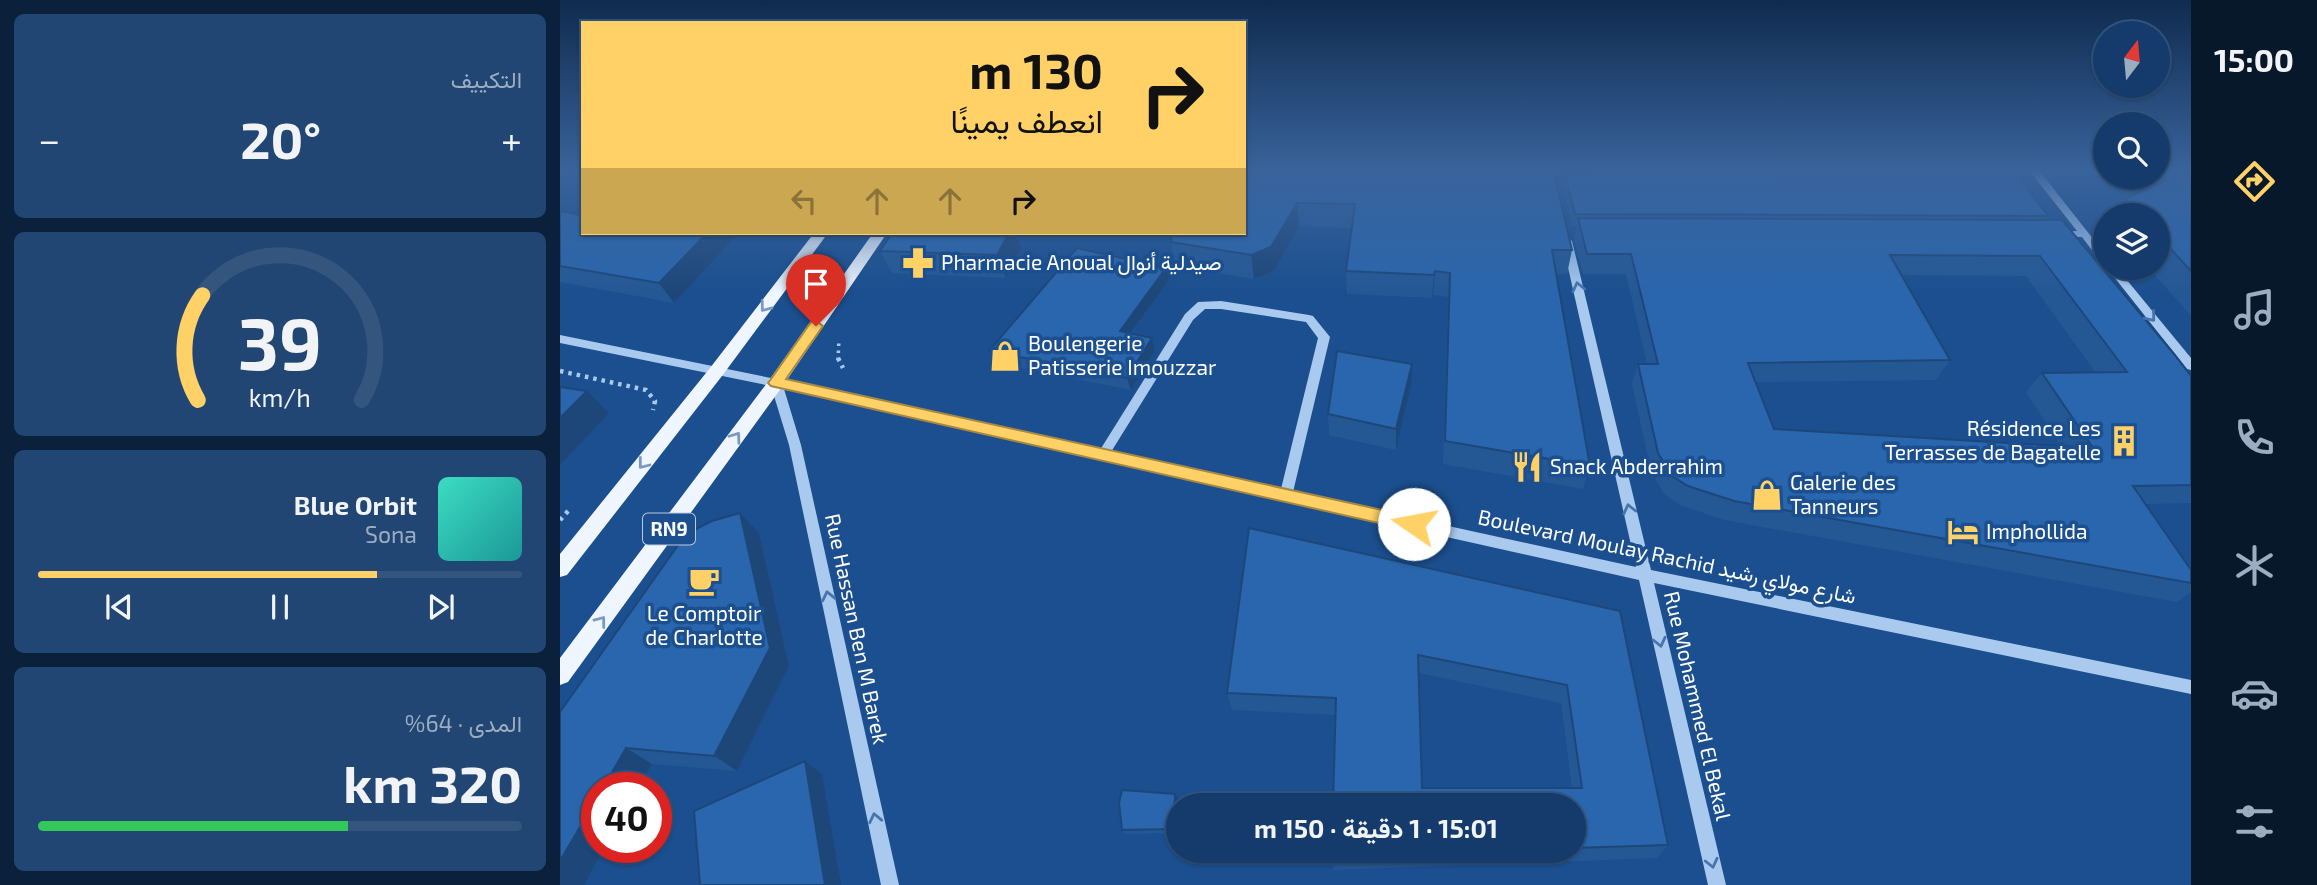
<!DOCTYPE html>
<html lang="ar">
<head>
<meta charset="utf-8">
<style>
  :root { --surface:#143b6b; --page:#214673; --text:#f1f3f6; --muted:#9dadc1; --line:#33557e; --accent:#ffd166 }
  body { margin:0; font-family:"Exo 2",Vazirmatn,sans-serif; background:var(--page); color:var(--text); direction:rtl; height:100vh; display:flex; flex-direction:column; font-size:26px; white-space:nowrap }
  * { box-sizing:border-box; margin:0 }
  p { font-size:23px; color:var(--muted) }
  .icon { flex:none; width:38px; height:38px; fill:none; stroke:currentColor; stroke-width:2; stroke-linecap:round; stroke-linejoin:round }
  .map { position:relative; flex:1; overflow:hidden; direction:ltr }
  .drawer { display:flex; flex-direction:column; gap:14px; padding:14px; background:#0b203b; width:560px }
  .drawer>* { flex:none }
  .guide { position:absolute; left:21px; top:21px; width:665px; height:214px; border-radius:0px; box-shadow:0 2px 5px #0004,0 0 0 2px var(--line); direction:rtl; background:#ffd166; color:#111; overflow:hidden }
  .needle { width:46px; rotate:16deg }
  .buttons { position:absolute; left:1533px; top:21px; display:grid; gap:14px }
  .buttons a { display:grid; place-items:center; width:77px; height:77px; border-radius:50%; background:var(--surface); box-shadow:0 2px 5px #0004,0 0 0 2px var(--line); font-size:35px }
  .speed { position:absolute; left:21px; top:772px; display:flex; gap:14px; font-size:35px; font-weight:700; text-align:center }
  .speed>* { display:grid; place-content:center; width:91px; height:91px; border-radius:50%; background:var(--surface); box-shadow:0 2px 5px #0004,0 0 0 2px var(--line); line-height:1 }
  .speed .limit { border:10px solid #d22; background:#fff; color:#111 }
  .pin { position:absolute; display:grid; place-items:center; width:60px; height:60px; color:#fff; margin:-72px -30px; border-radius:50% 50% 50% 0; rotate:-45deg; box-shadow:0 0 7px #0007 }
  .pin .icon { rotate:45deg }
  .me { position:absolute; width:77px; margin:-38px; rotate:282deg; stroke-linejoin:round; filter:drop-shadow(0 0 5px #0008) }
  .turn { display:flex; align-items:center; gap:24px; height:147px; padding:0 28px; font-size:32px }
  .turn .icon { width:91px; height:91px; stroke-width:2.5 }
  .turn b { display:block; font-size:49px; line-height:60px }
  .lanes { display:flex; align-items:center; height:66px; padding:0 28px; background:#0003; justify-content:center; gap:35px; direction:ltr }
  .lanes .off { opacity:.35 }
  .big { font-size:52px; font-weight:700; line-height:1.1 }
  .drawer .card { flex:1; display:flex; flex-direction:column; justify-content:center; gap:10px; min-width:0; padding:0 24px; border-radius:10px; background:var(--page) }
  .drawer .dial { align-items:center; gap:0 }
  .dial svg { height:182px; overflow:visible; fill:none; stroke:var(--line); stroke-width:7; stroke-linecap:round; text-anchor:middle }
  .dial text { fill:var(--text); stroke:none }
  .song { display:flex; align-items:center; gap:21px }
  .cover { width:84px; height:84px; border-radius:10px; background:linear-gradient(135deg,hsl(170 70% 55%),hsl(180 70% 35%)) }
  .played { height:7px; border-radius:4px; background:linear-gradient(90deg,var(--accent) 70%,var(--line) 70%) }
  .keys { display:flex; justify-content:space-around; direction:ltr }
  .heat { display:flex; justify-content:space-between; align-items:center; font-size:38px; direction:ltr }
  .charge { height:10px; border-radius:5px; background:linear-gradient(90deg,#34c759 64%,var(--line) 0) }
  .trip { position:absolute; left:606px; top:793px; width:420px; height:70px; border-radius:35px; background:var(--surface); box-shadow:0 2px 5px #0004,0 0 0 2px var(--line); font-weight:700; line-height:70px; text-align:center; direction:rtl }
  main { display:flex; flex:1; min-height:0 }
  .menu { display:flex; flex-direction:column; width:126px; justify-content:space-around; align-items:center; background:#08182b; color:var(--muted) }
  .menu .icon { width:49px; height:49px }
  .menu .selected { color:var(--accent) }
  .menu b { font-size:32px; color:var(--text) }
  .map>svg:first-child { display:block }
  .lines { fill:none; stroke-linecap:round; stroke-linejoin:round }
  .path-far1 { stroke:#a9c9ee; stroke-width:3.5; stroke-dasharray:2.5 4.5; stroke-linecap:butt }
  .path { stroke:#a9c9ee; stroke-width:4.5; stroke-dasharray:3.5 5; stroke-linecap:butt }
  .minor { fill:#a9c9ee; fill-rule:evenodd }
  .major { fill:#f0f6ff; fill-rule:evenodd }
  .wall { fill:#245895; fill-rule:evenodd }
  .shaded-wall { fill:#1d4779 }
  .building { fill:#2a66ad; stroke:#1d4779; stroke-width:2; fill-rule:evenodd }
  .oneway { stroke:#4674ac }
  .oneway2 { stroke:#7b9ac1 }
  .route { fill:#ffd166; stroke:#a68842; stroke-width:2 }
  .labels { text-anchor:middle; stroke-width:7; stroke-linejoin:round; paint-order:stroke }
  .shield { fill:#1b4f8f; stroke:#bbcadd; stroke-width:2 }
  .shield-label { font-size:19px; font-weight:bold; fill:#fff }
  .poi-label { font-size:21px; fill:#fff; stroke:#1b4f8f; text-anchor:start }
  .street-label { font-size:21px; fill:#fff; stroke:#1b4f8f }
</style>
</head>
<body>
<main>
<nav class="menu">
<b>15:00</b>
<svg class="icon selected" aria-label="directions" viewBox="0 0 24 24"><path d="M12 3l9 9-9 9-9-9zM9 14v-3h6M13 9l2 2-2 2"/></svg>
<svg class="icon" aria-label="music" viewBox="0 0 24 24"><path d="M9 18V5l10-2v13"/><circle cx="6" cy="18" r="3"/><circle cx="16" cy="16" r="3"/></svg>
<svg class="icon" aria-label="phone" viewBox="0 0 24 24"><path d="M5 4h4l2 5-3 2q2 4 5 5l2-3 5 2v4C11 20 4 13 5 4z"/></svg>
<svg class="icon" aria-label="climate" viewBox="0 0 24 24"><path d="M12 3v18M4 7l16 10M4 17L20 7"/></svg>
<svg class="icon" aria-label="car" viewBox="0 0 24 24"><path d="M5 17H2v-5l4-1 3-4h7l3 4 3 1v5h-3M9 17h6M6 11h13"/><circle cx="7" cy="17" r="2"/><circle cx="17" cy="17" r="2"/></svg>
<svg class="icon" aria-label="filters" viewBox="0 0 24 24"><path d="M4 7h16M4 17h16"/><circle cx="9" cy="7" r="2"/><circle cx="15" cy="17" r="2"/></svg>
</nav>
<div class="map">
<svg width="1631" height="885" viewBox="0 0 1631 885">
  <rect width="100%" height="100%" fill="#1b4f8f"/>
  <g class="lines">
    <path class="path-far1" d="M278,360L279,339"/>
    <g class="path">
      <path d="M278,358L283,368"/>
      <path d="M0,371L86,390L95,401L93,410"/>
      <path d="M0,520L9,510"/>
    </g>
    <g class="minor">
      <path d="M1468,169H1478L1545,254V263L1541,262L1522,237L1496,236V232L1517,231Z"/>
      <path d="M1525,169L1545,171V177L1527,171Z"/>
      <path d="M1551,177H1565L1631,196V202Z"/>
      <path d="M1007,238L1012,241L1091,570L1631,680V694L1094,583L1166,885H1148L1079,580L224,389L241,445L339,885H321L229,445L211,386L0,343V335L216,379L540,450L625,314L638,302L661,301L749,315L753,316L770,337L733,492L1076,567L1002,241ZM645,309H661L746,322L758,338L721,489L551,452L633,320Z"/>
      <path d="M1547,268H1557L1631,358V370L1627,369Z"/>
    </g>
    <g class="major">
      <path d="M254,233H268L162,376L7,575L0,577V554L150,368Z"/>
      <path d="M313,233H327L222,387L8,682L0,685V658L210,379Z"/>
    </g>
  </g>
  <g class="wall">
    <path d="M684,169L1012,250L1007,274H997L1030,466L1023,489L883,464L888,297L873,295L872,298L787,294L786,271L792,228L739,226L714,271L694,279L616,266L611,242Z"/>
    <path d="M1031,169H1211L1214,176L1488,216L1485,220L1631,376V503L1585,504L1631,570V592L1617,602L1164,520L1120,505L1104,494L1091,472L1072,383L1078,364H1087L1066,274H1023L1014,238L1017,226H1012L1003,187L1005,175H1033ZM1341,275L1466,276L1535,372L1482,373L1466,392L1501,446L1214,429L1196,382L1376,380L1390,360Z"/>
    <path d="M1598,169H1631V316L1589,268H1598V215H1552L1565,199L1607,180L1596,177H1598Z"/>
    <path d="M0,211L21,215L179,233L114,303L0,282Z"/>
    <path d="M461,248L446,278L332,273L320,251Z"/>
    <path d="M606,268L609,280L571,334L592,338L595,350L571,390L435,363L429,351Z"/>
    <path d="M851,385L836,450L769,435L768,414Z"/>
    <path d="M180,513L199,533L229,666L177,771L92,764L37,847H45L24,885H0Z"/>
    <path d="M1060,611L1108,845L1097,858L773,870L772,850H1013V805H773L776,715L672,710L667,693ZM859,673L1001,703L1012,788H862Z"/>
    <path d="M618,798L616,833L565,834L562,830Z"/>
  </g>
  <g class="shaded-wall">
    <path d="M737,203L739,226L714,271L694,279L691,255Z"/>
    <path d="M147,233H179L114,303L99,283Z"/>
    <path d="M449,233H455L461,248L446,278L437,255Z"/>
    <path d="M606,268L609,280L563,344L560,331Z"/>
    <path d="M875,271L873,295L872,298L874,275Z"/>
    <path d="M592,338L595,350L571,390L567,378Z"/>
    <path d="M852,364L851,385L836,450V429Z"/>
    <path d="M27,391L49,413L0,465V418Z"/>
    <path d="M180,513L199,533L229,666L177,771L154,756Z"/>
    <path d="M66,748L92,764L78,788H43Z"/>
    <path d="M245,761L262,774L281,885H265Z"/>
    <path d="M615,794L618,798L616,833L613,829Z"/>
    <path d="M37,798V847H45L24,885H0V861Z"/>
  </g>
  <g class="building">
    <path d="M684,169H993L1012,250H992L1030,466L885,441L890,273L875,271L874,275L786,271L795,204L737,203L711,247L691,255L611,242L612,233H684Z"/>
    <path d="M1037,169H1211L1214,176H1457L1488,216L1015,214L1005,175H1038Z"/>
    <path d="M1620,174L1631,177V271L1598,235V215H1580L1565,199Z"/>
    <path d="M0,211L21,215L23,214V233H147L99,283L0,266Z"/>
    <path d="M1018,218L1502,220L1614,354L1631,376V485L1573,486L1631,570V583L1174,501L1128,486L1112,476L1098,453L1078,364H1098L1071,254H1027ZM1330,255L1480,256L1567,372L1482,373L1533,448L1214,429L1188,363L1390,360Z"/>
    <path d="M332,233H449L437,255L320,251Z"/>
    <path d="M517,248L606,268L560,331L592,338L567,378L429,351Z"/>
    <path d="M777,351L852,364L836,429L768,414Z"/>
    <path d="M0,387L27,391L0,418Z"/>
    <path d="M180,513L210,648L154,756L66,748L43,788H37V798L0,861V712L126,534L152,521Z"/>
    <path d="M689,528L1060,611L1108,845L1013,848V805H773L776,698L667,693ZM858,655L1007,685L1022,788H862Z"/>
    <path d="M245,761L265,885H140L134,811Z"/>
    <path d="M562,790L615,794L613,829L562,830L559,803Z"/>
    <path d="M772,850H944L771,857Z"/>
  </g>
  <defs><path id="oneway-chevron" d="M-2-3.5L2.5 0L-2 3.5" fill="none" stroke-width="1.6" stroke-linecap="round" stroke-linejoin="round" transform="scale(1.75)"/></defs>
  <g class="oneway">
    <use href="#oneway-chevron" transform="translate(1018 287) rotate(-103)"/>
    <use href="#oneway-chevron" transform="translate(1591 317) rotate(51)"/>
    <use href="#oneway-chevron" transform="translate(1069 509) rotate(-103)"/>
    <use href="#oneway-chevron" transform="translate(268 596) rotate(-102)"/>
    <use href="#oneway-chevron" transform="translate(1100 642) rotate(77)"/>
    <use href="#oneway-chevron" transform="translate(315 818) rotate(-102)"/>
    <use href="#oneway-chevron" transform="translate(1152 863) rotate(77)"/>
  </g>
  <g class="oneway2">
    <use href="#oneway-chevron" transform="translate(205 307) rotate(127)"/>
    <use href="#oneway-chevron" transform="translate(176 437) rotate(-54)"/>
    <use href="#oneway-chevron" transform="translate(83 464) rotate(128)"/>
    <use href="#oneway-chevron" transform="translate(41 621) rotate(-53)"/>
  </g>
  <linearGradient id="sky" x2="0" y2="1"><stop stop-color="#0f2b4f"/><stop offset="0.58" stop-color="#39639b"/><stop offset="1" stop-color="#39639b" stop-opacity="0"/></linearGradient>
  <rect width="1631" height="293" fill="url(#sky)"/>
  <path class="route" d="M256,321L263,326L226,379L854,517L860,519L863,524L860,529L854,531L211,386L208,383L211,379L251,322Z"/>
  <defs>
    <symbol id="pharmacy-bare" viewBox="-9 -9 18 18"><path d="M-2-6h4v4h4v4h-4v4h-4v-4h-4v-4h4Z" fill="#ffd166" stroke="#1b4f8f" stroke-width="2.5" paint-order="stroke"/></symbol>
    <symbol id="shop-bare" viewBox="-9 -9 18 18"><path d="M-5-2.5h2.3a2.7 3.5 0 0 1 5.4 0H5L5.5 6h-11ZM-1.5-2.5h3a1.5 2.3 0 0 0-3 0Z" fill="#ffd166" stroke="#1b4f8f" stroke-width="2.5" paint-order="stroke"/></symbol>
    <symbol id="building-bare" viewBox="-9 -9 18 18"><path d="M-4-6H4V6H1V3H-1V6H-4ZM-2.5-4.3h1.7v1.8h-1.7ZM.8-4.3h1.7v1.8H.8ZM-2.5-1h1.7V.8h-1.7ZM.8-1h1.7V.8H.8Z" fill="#ffd166" stroke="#1b4f8f" stroke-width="2.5" paint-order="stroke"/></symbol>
    <symbol id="restaurant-bare" viewBox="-9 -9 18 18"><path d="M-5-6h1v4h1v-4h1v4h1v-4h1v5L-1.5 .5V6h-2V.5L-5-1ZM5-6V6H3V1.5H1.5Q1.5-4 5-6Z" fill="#ffd166" stroke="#1b4f8f" stroke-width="2.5" paint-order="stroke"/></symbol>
    <symbol id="hotel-bare" viewBox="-9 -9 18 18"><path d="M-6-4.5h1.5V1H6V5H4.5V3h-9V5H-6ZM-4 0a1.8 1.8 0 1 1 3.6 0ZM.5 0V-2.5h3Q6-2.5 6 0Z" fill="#ffd166" stroke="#1b4f8f" stroke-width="2.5" paint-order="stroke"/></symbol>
    <symbol id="cafe-bare" viewBox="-9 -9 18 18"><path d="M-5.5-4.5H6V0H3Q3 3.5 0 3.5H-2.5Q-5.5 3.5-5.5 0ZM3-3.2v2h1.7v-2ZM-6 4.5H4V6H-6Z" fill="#ffd166" stroke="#1b4f8f" stroke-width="2.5" paint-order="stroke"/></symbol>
  </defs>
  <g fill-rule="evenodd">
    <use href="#pharmacy-bare" x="336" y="241" width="44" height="44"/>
    <use href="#shop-bare" x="423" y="334" width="44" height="44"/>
    <use href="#building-bare" x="1542" y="419" width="44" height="44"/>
    <use href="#restaurant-bare" x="945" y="445" width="44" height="44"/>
    <use href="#shop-bare" x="1185" y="473" width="44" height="44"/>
    <use href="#hotel-bare" x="1381" y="510" width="44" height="44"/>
    <use href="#cafe-bare" x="122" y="559" width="44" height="44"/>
  </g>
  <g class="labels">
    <rect class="shield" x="83" y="513.5" width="52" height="31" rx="5"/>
    <g class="shield-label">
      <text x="109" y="536">RN9</text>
    </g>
    <g class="poi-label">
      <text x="381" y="270">Pharmacie Anoual صيدلية أنوال</text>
      <text x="468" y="351">Boulengerie<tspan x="468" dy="24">Patisserie Imouzzar</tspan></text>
      <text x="1541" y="436" text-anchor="end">Résidence Les<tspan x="1541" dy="24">Terrasses de Bagatelle</tspan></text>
      <text x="990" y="474">Snack Abderrahim</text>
      <text x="1230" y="490">Galerie des<tspan x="1230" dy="24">Tanneurs</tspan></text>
      <text x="1426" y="539">Imphollida</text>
      <text x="144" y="621" text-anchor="middle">Le Comptoir<tspan x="144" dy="24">de Charlotte</tspan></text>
    </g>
    <g class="street-label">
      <text transform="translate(1107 557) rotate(12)" y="7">Boulevard Moulay Rachid شارع مولاي رشيد</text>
      <text transform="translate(296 629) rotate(78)" y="7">Rue Hassan Ben M Barek</text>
      <text transform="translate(1137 706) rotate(77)" y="7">Rue Mohammed El Bekal</text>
    </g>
  </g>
</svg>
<div class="buttons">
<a><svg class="needle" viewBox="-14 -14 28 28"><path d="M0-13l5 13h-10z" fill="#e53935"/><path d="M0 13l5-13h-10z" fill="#9dadc1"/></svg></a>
<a><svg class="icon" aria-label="search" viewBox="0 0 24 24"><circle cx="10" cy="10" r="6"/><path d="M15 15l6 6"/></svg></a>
<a><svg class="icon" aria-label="layers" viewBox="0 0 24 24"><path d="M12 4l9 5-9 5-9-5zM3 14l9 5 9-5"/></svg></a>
</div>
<div class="speed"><div class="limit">40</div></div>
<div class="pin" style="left:256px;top:326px;background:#d93025"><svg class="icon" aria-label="arrive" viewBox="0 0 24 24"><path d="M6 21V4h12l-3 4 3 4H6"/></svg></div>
<svg class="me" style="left:854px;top:524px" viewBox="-20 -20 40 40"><circle r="19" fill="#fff"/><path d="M0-13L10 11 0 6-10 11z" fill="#ffd166"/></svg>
<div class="trip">15:01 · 1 دقيقة · 150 m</div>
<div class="guide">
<div class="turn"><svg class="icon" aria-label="right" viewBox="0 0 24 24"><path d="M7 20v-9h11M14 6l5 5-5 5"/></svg><div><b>130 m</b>انعطف يمينًا</div></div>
<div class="lanes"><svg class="icon off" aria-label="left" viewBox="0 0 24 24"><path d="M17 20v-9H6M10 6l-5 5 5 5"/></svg><svg class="icon off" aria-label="ahead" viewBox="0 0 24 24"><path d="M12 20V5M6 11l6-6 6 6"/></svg><svg class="icon off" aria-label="ahead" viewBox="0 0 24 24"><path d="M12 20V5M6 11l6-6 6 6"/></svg><svg class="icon" aria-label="right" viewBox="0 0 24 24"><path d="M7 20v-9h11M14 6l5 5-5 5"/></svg></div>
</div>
</div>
<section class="drawer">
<div class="card"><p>التكييف</p>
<div class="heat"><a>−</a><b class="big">20°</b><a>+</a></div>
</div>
<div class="card dial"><svg viewBox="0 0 100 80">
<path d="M14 69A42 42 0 1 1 86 69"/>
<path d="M14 69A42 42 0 0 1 16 23" stroke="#ffd166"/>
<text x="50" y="56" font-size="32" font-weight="700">39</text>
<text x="50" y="72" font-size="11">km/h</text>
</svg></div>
<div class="card">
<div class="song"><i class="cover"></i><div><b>Blue Orbit</b><p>Sona</p></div></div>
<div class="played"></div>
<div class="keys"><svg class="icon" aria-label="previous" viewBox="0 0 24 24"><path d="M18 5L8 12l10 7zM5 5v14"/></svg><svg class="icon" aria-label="pause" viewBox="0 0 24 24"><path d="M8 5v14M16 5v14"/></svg><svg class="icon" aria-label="next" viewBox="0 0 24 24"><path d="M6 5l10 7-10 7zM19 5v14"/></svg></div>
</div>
<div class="card"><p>المدى · 64%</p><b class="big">320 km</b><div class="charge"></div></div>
</section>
</main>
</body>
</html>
